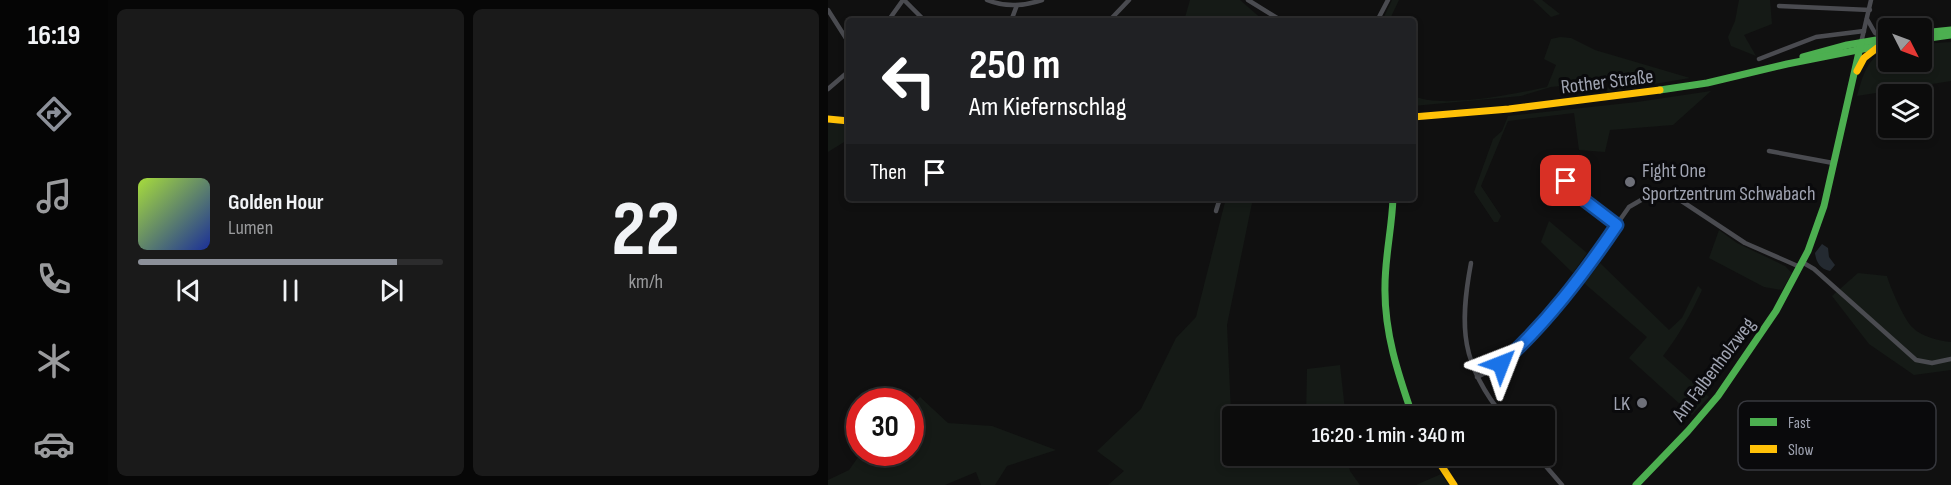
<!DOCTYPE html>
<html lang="en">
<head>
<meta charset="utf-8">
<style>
  :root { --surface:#0c0c0c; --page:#1a1a1a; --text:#f1f3f6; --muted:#9a9b9d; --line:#2c2c2d; --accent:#8c9099 }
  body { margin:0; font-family:"Sofia Sans Condensed",sans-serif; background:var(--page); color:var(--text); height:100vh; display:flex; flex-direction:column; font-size:22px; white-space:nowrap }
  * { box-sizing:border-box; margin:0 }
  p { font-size:20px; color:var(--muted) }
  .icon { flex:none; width:33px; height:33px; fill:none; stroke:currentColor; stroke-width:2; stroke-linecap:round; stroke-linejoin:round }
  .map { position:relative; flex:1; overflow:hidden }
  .panel { display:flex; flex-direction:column; gap:9px; padding:9px; background:#070707; width:720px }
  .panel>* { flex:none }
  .banner { position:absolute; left:18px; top:18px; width:570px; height:183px; border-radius:6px; box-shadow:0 3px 9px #0003,0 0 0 2px var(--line); background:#202124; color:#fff; overflow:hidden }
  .needle { width:39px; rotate:132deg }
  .buttons { position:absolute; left:1050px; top:18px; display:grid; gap:12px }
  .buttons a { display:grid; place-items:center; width:54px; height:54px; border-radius:6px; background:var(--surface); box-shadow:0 3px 9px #0003,0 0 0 2px var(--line); font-size:30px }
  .speed { position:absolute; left:18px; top:388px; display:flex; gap:12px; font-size:30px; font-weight:700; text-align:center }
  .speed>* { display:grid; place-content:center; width:78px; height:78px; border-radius:50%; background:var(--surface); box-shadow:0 3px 9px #0003,0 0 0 2px var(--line); line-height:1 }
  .speed .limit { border:9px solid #d22; background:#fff; color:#111 }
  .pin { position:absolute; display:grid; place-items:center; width:51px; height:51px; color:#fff; margin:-26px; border-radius:12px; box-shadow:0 3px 9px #0006 }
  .me { position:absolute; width:66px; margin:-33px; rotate:45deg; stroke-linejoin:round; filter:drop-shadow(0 0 4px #0008) }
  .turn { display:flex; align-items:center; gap:21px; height:126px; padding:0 24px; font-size:27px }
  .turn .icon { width:78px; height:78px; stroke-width:2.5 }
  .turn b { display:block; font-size:42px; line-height:51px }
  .then { display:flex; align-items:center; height:57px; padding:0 24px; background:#0003; gap:12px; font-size:22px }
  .panel .card { flex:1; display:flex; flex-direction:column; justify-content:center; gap:9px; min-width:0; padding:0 21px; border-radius:9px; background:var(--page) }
  .panel .dial { align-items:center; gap:0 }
  .dial b { font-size:78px; line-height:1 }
  .song { display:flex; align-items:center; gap:18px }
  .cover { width:72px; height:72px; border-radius:9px; background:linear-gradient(135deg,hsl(80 70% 55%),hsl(230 70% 35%)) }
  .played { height:6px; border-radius:3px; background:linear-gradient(90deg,var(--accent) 85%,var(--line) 85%) }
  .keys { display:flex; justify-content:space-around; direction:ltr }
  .panel .tiles { flex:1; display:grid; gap:9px; grid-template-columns:repeat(2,1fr) }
  .trip { position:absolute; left:394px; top:406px; width:333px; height:60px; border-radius:6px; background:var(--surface); box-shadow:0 3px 9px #0003,0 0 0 2px var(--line); font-weight:600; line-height:60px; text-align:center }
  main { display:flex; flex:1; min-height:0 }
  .dock { display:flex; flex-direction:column; width:108px; justify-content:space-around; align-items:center; background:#050505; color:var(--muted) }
  .dock .icon { width:42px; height:42px }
  .dock .selected { color:var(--accent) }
  .dock b { font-size:27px; color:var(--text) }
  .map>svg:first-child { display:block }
  .green { fill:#151a16 }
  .water { fill:#242a31 }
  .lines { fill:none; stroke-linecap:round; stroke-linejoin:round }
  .street { stroke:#4a4b50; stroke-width:4.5 }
  .fast { stroke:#4caf50; stroke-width:7 }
  .slow { stroke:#ffc107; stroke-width:7 }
  .route-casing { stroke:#114b97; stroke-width:15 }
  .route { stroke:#1a73e8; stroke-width:10 }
  .poi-dot { fill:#6e7079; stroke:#0a0a0c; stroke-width:2 }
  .labels { text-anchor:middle; stroke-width:6; stroke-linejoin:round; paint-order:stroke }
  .street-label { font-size:20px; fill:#a0a4b2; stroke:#0a0a0c }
  .poi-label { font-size:20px; fill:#a0a4b2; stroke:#0a0a0c; text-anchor:start }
  .key { fill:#0a0a0c; stroke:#37383e; stroke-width:1.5 }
  .key-label { font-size:16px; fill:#a0a4b2 }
</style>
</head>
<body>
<main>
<nav class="dock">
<b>16:19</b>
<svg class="icon selected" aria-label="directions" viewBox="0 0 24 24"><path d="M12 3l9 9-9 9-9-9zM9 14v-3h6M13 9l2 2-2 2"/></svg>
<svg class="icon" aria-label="music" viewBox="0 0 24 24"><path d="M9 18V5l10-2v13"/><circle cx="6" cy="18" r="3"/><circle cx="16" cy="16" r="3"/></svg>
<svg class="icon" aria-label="phone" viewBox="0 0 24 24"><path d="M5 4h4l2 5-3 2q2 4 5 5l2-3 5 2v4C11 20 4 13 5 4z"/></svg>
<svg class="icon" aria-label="climate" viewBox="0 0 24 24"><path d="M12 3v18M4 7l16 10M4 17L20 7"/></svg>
<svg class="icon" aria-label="car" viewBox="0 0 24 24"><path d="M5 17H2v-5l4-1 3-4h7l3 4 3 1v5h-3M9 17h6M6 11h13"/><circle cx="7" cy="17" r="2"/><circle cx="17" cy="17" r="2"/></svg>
</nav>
<section class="panel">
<div class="tiles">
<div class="card">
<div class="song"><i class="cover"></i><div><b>Golden Hour</b><p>Lumen</p></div></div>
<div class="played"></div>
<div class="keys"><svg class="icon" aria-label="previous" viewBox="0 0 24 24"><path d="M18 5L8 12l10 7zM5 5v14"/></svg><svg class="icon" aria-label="pause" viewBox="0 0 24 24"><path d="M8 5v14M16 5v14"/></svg><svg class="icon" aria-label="next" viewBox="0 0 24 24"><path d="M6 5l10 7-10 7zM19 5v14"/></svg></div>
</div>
<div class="card dial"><b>22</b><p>km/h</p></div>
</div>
</section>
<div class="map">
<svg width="1123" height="485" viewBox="0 0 1123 485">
  <rect width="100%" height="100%" fill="#101010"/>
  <g class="green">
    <path d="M362,0H412L436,21H356Z"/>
    <path d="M564,0H571L561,21H554Z"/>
    <path d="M705,0H714L732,14L723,17Z"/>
    <path d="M911,0H942L944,24L916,35L928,56L903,46L900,37L907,21Z"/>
    <path d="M732,37L743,38L767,50L862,78L779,92L781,81L723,87L693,96L585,106V96C616,109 685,94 719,87L728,65L716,59L723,39Z"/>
    <path d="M1123,42V81L1029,96C1035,75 1039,58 1060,49V62H1094V44Z"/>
    <path d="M883,91L845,125L782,130L777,152L751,150L746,113L680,121L653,186L673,216L670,222H666L646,192L665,139L674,131L680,116L809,102Z"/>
    <path d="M0,122L21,124V139L0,152Z"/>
    <path d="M398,198H425L399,325L405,456H518L522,471L532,485H280L296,471L269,451L313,409L348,338L368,317Z"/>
    <path d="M721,221L759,253L745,273L713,242Z"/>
    <path d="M891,230L909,243L957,266L964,273L954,290L936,287L881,258Z"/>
    <path d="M772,263L841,330L854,318L870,286L874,290C863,314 851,335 835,356L881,397L864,415L801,358L819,337L756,283Z"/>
    <path d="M1030,273L1059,276C1062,287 1076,319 1084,327C1092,336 1111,341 1123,342V370L1086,375L1041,344L1004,296Z"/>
    <path d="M512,365L517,410L509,414L510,417H478L479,369Z"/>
    <path d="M92,397L120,423L164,426L228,450L179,466L167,485H153L148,472L117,485H0V480L21,470L33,453H82L83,405Z"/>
    <path d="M613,474L621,485H588Z"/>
  </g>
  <path class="water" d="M994,244L1000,248L1001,257L1007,265L1002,271C992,269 988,262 987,253Z"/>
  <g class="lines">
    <g class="street">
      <path d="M76,0L97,21"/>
      <path d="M159,0C176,7 196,6 214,0"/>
      <path d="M420,0L454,21"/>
      <path d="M951,6L1042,10"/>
      <path d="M0,10L21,43"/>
      <path d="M1039,19L1047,33L1057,38"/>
      <path d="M60,21L75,0"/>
      <path d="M183,21L189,5"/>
      <path d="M281,21L301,0"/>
      <path d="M549,21L560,0"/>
      <path d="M1033,43L1043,0"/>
      <path d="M931,59L988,37L1036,31"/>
      <path d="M0,89L21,71"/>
      <path d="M941,151L1005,163"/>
      <path d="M738,181L743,190L789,225"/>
      <path d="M388,211L392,198"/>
      <path d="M974,262L986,269L1088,360L1104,363L1123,359"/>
      <path d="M643,263C631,327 633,365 676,417"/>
      <path d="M649,377L664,370L685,354L750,280L801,207L820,196L836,194L849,198L917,243L972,267"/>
      <path d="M709,456L734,485"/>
    </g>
    <g class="fast">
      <path d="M1094,33L1123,30"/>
      <path d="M1094,39L1123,35"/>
      <path d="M975,57L1019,45L1060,38"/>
      <path d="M832,90L879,83L959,64L1060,44"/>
      <path d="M565,198C564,228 557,256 557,286C556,332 570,374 585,417"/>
      <path d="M808,485L860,431L890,396L948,311L980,251L996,206L1033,43"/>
    </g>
    <g class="slow">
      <path d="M1029,71L1036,58L1049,48"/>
      <path d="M585,117L681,109L832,90"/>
      <path d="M0,119L21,121"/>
      <path d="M607,456L626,485"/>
    </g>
  </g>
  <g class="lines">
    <defs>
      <path id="route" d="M673,364C718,324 755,275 789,225L743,190L738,181"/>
    </defs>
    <use href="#route" class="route-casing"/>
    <use href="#route" class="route"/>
  </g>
  <g class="poi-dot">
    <circle cx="802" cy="182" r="6"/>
    <circle cx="814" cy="403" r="6"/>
  </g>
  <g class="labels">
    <g class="street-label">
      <text transform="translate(779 81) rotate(-7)" y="7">Rother Straße</text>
      <text transform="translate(885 369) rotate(-53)" y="7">Am Falbenholzweg</text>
    </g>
    <g class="poi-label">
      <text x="814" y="177">Fight One<tspan x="814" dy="23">Sportzentrum Schwabach</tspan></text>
      <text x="802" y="410" text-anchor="end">LK</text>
    </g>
  </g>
  <rect x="910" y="401" width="198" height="69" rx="9" class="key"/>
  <rect x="922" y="418" width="27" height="8" fill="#4caf50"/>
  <rect x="922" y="445" width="27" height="8" fill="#ffc107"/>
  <g class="key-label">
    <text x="960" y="428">Fast</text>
    <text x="960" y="455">Slow</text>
  </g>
</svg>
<div class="buttons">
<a><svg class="needle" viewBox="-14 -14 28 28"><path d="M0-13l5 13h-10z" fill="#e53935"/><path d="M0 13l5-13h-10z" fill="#9a9b9d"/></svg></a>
<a><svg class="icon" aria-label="layers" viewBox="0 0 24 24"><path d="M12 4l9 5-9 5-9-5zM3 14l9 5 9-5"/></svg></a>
</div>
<div class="speed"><div class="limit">30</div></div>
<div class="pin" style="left:738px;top:181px;background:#d93025"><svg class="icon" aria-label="arrive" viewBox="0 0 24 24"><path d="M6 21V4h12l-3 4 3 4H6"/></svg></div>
<svg class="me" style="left:673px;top:364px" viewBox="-20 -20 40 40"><path d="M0-17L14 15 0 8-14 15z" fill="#1a73e8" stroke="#fff" stroke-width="4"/></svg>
<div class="trip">16:20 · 1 min · 340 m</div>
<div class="banner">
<div class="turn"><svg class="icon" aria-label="left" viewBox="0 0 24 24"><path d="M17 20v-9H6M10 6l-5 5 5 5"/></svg><div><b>250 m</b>Am Kiefernschlag</div></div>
<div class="then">Then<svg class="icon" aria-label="arrive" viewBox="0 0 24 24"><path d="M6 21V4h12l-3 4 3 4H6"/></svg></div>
</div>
</div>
</main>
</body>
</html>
